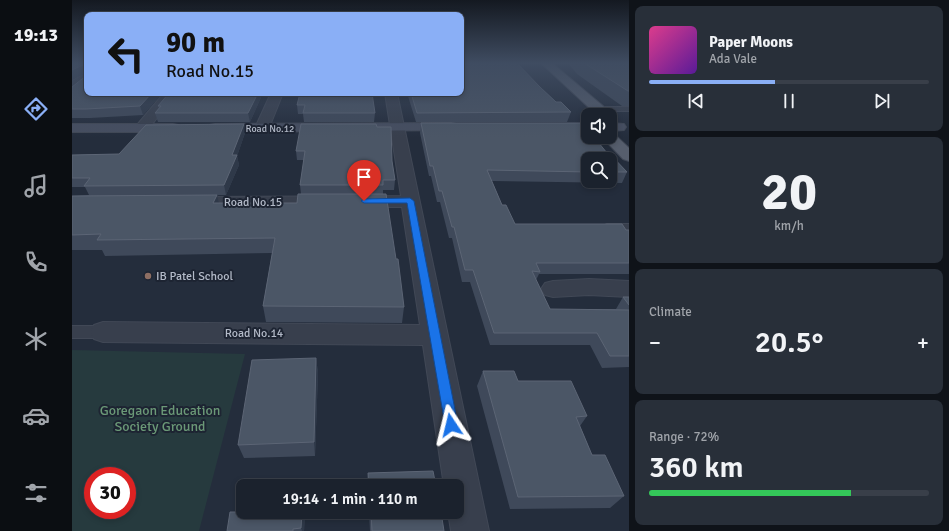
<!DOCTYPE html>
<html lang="en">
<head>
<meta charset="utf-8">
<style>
  :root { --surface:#1b222d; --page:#282f39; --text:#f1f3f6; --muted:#a0a4aa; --line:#393f49; --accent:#8aaff6 }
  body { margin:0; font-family:Signika,sans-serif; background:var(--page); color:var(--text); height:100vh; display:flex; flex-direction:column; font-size:15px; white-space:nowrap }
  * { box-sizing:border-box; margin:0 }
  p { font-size:13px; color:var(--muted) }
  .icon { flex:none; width:22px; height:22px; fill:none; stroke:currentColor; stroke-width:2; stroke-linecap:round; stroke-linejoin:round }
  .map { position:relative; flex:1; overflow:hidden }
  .drawer { display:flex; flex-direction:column; gap:6px; padding:6px; background:#0f1319; width:320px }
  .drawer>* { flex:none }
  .top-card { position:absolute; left:12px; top:12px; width:380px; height:84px; border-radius:8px; box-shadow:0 2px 6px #0003,0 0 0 1px var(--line); background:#8aaff6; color:#111; overflow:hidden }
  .tools { position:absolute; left:509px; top:108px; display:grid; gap:8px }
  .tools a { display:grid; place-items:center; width:36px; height:36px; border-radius:8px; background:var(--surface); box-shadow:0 2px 6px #0003,0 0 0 1px var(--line); font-size:20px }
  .speed { position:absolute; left:12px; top:467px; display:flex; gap:8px; font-size:20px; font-weight:700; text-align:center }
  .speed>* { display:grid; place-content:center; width:52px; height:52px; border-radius:50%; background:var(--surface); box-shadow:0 2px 6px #0003,0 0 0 1px var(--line); line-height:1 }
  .speed .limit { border:6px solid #d22; background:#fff; color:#111 }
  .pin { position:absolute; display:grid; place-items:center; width:34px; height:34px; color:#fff; margin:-41px -17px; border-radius:50% 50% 50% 0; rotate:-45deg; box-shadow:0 0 4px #0007 }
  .pin .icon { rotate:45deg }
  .me { position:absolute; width:44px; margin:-22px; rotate:350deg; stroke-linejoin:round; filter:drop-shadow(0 0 3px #0008) }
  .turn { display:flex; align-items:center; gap:14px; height:84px; padding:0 16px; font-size:18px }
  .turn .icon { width:52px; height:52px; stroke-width:2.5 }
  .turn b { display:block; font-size:28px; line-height:34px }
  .big { font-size:30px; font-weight:600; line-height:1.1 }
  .drawer .card { flex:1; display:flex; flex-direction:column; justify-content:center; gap:6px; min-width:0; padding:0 14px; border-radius:8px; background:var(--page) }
  .drawer .dial { align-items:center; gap:0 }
  .dial b { font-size:52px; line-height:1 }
  .song { display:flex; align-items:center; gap:12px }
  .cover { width:48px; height:48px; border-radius:6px; background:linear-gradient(135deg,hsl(330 70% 55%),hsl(270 70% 35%)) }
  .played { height:4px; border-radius:2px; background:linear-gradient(90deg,var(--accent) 45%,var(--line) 45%) }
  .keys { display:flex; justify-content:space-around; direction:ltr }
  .heat { display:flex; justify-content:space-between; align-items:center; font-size:22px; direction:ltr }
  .charge { height:6px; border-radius:3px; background:linear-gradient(90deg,#34c759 72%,var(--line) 0) }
  .trip { position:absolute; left:164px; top:479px; width:228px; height:40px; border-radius:8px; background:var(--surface); box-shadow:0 2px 6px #0003,0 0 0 1px var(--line); font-weight:600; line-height:40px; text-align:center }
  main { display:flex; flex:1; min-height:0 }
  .dock { display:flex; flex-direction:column; width:72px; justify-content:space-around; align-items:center; background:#0b0e12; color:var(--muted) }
  .dock .icon { width:28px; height:28px }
  .dock .on { color:var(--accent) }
  .dock b { font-size:18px; color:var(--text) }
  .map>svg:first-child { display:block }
  .green { fill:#263a3e; fill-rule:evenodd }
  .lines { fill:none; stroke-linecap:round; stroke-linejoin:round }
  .lane-casing { stroke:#414856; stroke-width:2 }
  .street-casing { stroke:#414856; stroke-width:2 }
  .secondary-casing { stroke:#414856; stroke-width:2 }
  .primary-casing { stroke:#414856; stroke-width:2 }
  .lane { fill:#383f4d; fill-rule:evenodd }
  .street { fill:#383f4d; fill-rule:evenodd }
  .secondary { fill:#464e60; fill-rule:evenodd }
  .primary { fill:#565e6d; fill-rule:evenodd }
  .wall { fill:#3f495a; fill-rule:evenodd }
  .shaded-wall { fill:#2f3949 }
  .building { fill:#4b5666; stroke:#5c6575 }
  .route { fill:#1a73e8; stroke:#114b97 }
  .education-dot { fill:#8d6e63; stroke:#1d2432; stroke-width:1.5 }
  .labels { text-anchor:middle; stroke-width:4; stroke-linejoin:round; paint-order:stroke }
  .far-street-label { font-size:10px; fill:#b3bac8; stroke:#1d2432 }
  .street-label { font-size:12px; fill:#b3bac8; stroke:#1d2432 }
  .poi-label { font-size:12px; fill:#b3bac8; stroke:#1d2432; text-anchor:start }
  .near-park-label { font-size:14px; fill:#6b9977; stroke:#1d2432 }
</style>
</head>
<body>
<main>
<nav class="dock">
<b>19:13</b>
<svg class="icon on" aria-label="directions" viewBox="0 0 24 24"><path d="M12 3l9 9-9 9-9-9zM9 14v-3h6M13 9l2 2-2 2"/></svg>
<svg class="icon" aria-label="music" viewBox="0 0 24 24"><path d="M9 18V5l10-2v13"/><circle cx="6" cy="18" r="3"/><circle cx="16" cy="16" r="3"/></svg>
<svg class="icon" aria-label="phone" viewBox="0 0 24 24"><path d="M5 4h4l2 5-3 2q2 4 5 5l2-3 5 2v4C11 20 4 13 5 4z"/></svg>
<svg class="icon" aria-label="climate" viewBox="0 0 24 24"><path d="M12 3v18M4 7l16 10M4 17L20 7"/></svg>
<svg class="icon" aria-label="car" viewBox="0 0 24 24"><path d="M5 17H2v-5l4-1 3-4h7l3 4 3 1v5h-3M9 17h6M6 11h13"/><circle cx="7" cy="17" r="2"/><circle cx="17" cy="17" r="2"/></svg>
<svg class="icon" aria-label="filters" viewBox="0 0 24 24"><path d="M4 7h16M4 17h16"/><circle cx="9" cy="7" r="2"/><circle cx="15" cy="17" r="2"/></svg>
</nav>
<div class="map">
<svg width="557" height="531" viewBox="0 0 557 531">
  <rect width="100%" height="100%" fill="#242d3c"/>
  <path class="green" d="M0,350L173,354L127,531H0ZM21,476H55V510H21Z"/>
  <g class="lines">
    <defs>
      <g id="lane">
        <path d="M524,107H557V111H527L523,109Z"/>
        <path d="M535,224H557V232L531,230L529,228L531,226Z"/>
        <path d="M0,326H31L36,328L39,332L36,336L31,338H0Z"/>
      </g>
      <g id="street">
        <path d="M15,73V81L0,89V81Z"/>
        <path d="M92,93H104L75,131L70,132L65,131L63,128L65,125Z"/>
        <path d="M199,93H211L197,128L195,131L190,132L185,131L183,128Z"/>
        <path d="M313,93H325L417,531H379L376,512H385V486H372L351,345L31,342L22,339L18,332L22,325L31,322L348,325L330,207H118L112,206L109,202L112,198L118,197L329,196Z"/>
        <path d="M517,279L557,281V297L517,295L481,297L473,295L469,289L473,283L481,281Z"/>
      </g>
      <g id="secondary">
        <path d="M379,123L384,124L386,127L384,130L143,132L138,131L136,128L138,125L143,124Z"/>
        <path d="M538,123L552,124L554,127L552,130L538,131Z"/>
        <path d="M0,124H101L106,125L108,128L106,131L101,132H0Z"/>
      </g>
      <g id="primary">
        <path d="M469,63H480L538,112L540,115L538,117V115H525Z"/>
        <path d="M538,133L542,134L557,148V161L551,159L530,137H538Z"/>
      </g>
    </defs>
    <use href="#lane" class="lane-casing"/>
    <use href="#street" class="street-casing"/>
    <use href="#secondary" class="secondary-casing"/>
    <use href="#primary" class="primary-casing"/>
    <use href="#lane" class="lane"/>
    <use href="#street" class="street"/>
    <use href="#secondary" class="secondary"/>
    <use href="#primary" class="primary"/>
  </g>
  <g class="wall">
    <path d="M0,63H15V93H90L71,115L18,118H0V87L13,77L12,74L0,79Z"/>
    <path d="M496,63H557V106H550L505,74Z"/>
    <path d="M468,87L484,102L499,112L495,122H344L335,93H389Z"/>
    <path d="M191,93L178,122H86L83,113L87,108L86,106Z"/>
    <path d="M228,93L303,113L302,122H232L231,114H226L225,105Z"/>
    <path d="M349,123L535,153L555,172L550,183L420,181L430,205L443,224L557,230V274H467L464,280L478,309H544L551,297H557V367L530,368L518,345H418L398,282H390L380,238H377L368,202H365L359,176H357L348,133ZM516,159H538V181H516Z"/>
    <path d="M305,127L320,161L323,180L322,190H311V194L332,307L330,323L194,322L191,306L200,253L33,256L30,250H0V196L17,195L13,187H0V155L47,154L173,133L165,156L167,165L154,195H145L147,203H225L229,194L228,185L232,160H225L224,151Z"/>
    <path d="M244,358L246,373L243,456L172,458L166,445Z"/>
    <path d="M411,371L446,381L515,416L508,426L520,455L552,496L538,508L438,509L405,386Z"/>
    <path d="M296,473L364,486H295Z"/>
    <path d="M233,512L232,531H155Z"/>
    <path d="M297,512H369L372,531H298Z"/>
  </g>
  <g class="shaded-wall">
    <path d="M13,64L15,73L0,79V70Z"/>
    <path d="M80,93H90L71,115L68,106Z"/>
    <path d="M186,93H191L178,122L176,113Z"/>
    <path d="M172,124L173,133L165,156L167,165L154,195L152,185L160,155Z"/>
    <path d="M145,195L149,210L141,203Z"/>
    <path d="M244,358L246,373L243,456L242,442Z"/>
    <path d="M230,512H233L232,531H230L229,528Z"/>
  </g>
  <g class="building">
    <path d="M0,63H15V74H12L13,64L0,70Z"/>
    <path d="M389,63H445L468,87L484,102H489L499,112L345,113L339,93H389Z"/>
    <path d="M512,63H557V91H556Z"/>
    <path d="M15,75V93H80L68,106L14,109H0V87Z"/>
    <path d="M97,93H186L176,113H83L89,106H86Z"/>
    <path d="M228,93H300L303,113H231L233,105H225Z"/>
    <path d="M349,123H509L516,131V137H522L535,153H537L555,172H538V159H516V172L415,170L430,205H434L443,224H550L554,230H557V263H464L468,272L460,271L478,309L557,310V356H538L525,333H422L401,270H393L382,227H380L370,191H367L361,166H358Z"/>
    <path d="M172,124L160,155H165L152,185L12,186L18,178H0V155L47,154L74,125Z"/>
    <path d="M229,124H304L305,127H319L320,161L323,180H311V185H228L233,151H224Z"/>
    <path d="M226,194H314L324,259H326L332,307L191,306L203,238L25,240L29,234L0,235V196L145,195L141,203H225Z"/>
    <path d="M551,297H557V305Z"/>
    <path d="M244,358L242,442L166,445L180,360Z"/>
    <path d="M411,371H442L446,381H499L515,416L504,417L520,455H533L552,496L446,497Z"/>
    <path d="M361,471L364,486H297L296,473Z"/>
    <path d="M232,479L231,486H172L173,480Z"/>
    <path d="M171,491V512H230L229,528L221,529V531H155L158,512H168Z"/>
    <path d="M299,512H369L372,531H300Z"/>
  </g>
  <linearGradient id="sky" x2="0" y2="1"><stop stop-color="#141921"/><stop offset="0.46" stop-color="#3f4c61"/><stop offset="1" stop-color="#3f4c61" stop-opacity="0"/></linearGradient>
  <rect width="557" height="137" fill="url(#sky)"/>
  <path class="route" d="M338,198L342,201L386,425L384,430L379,431L375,430L373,425L335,203H292L289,201L292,199Z"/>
  <circle class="education-dot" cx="76" cy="276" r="4"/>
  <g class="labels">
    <g class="far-street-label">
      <text x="198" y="132">Road No.12</text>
    </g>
    <g class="street-label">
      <text x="181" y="206">Road No.15</text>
      <text x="182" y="337">Road No.14</text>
    </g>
    <g class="poi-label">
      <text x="84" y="280">IB Patel School</text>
    </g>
    <g class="near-park-label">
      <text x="88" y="415">Goregaon Education<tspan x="88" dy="16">Society Ground</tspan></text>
    </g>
  </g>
</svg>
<div class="tools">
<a><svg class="icon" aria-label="sound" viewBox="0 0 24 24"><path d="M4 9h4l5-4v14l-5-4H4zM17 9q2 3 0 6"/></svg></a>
<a><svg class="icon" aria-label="search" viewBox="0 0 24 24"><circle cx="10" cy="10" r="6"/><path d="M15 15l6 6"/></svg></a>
</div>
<div class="speed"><div class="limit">30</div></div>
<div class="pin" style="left:292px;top:201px;background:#d93025"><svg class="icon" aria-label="arrive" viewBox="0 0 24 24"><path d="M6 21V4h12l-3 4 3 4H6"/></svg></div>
<svg class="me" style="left:379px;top:425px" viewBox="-20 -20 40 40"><path d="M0-17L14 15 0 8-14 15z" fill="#1a73e8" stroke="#fff" stroke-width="4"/></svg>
<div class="trip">19:14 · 1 min · 110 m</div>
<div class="top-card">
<div class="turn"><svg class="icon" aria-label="left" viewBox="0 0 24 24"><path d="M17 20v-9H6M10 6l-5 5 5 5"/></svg><div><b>90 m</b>Road No.15</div></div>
</div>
</div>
<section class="drawer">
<div class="card">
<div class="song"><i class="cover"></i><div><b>Paper Moons</b><p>Ada Vale</p></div></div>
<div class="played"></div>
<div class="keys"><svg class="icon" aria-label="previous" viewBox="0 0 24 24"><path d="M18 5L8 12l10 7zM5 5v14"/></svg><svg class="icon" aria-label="pause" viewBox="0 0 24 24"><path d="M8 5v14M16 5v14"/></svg><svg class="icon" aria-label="next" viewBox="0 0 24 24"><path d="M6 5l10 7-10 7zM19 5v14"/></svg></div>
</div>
<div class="card dial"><b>20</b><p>km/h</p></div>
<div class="card"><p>Climate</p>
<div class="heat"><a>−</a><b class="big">20.5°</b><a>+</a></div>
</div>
<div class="card"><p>Range · 72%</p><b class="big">360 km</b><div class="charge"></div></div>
</section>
</main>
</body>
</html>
